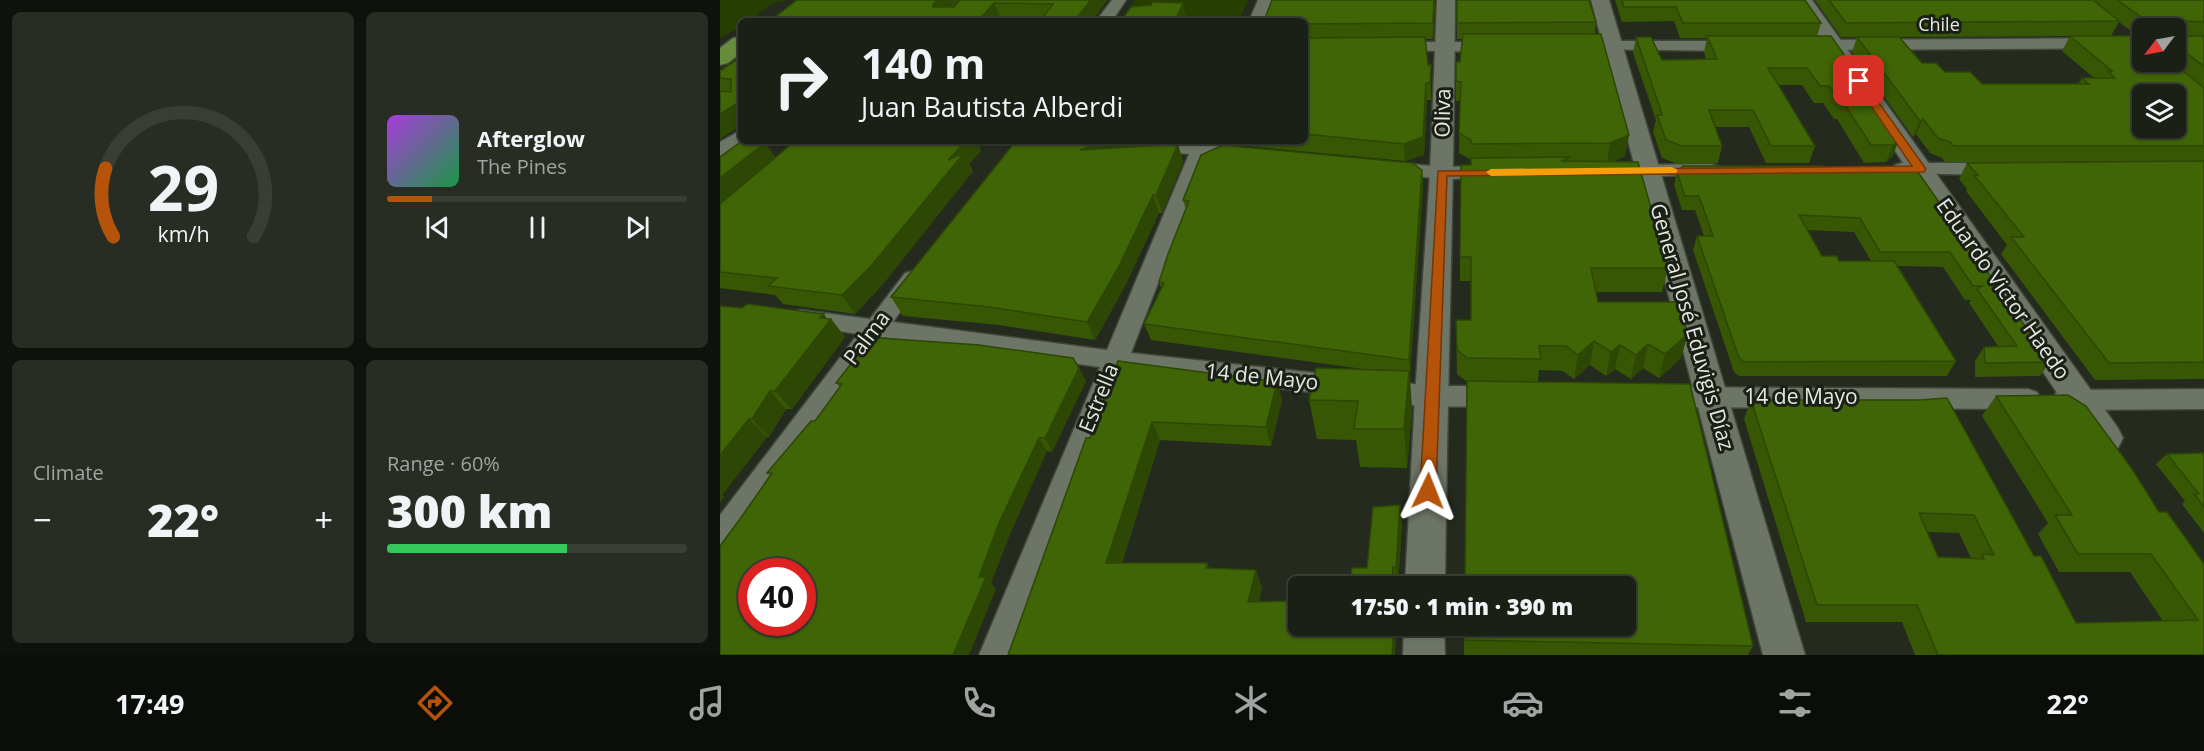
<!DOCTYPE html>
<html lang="en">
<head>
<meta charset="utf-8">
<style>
  :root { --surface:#1b2016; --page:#282d23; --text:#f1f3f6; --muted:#a0a3a1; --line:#393e35; --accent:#b45309 }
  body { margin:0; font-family:"Open Sans",sans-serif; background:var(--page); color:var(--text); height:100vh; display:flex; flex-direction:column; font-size:22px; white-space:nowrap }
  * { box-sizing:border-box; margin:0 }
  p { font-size:20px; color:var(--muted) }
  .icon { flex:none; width:33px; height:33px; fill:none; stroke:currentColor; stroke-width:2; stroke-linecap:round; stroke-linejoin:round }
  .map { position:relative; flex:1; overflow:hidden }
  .drawer { display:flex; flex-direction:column; gap:12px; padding:12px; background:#0f120c; width:720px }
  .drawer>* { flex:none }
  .guide { position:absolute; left:18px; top:18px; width:570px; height:126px; border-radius:9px; box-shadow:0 2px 4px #0004,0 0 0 2px var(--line); background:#1b2016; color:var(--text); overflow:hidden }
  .needle { width:39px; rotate:238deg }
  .tools { position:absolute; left:1412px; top:18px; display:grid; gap:12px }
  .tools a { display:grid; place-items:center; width:54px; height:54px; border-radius:9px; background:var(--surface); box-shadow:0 2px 4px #0004,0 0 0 2px var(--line); font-size:30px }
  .speed { position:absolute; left:18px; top:558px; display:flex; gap:12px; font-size:30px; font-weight:700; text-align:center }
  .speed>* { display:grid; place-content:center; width:78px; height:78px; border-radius:50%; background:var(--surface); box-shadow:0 2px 4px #0004,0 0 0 2px var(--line); line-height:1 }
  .speed .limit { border:9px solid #d22; background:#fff; color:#111 }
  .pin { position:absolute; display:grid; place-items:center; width:51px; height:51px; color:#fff; margin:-26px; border-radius:12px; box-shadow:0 3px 9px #0006 }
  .me { position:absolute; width:66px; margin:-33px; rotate:2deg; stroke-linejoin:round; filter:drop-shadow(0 0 4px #0008) }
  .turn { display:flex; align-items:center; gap:21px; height:126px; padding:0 24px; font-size:27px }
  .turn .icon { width:78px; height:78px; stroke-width:2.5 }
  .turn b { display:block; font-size:42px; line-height:51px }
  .big { font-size:45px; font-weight:800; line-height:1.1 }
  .drawer .widget { flex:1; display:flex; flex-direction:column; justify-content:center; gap:9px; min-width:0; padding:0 21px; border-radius:9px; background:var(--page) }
  .drawer .dial { align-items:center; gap:0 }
  .dial svg { height:156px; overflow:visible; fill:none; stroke:var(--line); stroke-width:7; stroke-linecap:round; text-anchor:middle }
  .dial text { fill:var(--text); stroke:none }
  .song { display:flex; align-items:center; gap:18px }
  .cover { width:72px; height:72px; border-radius:9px; background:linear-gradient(135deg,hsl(280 70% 55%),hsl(140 70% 35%)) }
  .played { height:6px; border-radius:3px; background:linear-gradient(90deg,var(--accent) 15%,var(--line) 15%) }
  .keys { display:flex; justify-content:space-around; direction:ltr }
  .heat { display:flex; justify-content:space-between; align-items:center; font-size:33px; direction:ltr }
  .charge { height:9px; border-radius:4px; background:linear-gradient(90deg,#34c759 60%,var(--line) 0) }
  .drawer .tiles { flex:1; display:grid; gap:12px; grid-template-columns:repeat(2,1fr) }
  .trip { position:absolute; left:568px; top:576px; width:348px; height:60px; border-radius:9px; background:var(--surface); box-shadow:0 2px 4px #0004,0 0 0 2px var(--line); font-weight:800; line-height:60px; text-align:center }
  .menu { display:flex; height:96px; justify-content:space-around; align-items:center; background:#0b0d09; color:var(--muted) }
  .menu .icon { width:42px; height:42px }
  .menu .on { color:var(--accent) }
  .menu b { font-size:27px; color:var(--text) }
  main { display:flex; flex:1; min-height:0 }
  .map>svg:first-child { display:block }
  .green { fill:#263f00 }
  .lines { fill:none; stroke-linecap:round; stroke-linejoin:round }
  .minor-casing { stroke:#41463c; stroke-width:3 }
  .tertiary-casing { stroke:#41463c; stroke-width:3 }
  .trunk-casing { stroke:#41463c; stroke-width:3 }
  .minor { fill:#6d7567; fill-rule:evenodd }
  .tertiary { fill:#6d7567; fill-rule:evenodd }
  .trunk { fill:#668c3c; fill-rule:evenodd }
  .wall { fill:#375705; fill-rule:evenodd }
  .shaded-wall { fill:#2d4704 }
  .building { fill:#406506; stroke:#2d4704; stroke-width:1.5; fill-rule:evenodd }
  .route { fill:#b45309; stroke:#753606; stroke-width:1.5 }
  .slow { fill:#f59e0b }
  .labels { text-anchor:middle; stroke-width:6; stroke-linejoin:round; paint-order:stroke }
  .far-street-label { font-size:18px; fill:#e4e8e0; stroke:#1a2015 }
  .street-label { font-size:21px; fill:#e4e8e0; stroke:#1a2015 }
</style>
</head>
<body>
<main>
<section class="drawer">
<div class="tiles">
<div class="widget dial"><svg viewBox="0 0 100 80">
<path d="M14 69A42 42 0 1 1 86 69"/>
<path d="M14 69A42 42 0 0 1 10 34" stroke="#b45309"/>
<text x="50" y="56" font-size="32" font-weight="700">29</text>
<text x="50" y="72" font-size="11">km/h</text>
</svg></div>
<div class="widget">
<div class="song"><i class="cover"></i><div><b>Afterglow</b><p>The Pines</p></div></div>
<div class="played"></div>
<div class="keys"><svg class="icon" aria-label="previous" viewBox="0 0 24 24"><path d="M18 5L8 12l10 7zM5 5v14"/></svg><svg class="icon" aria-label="pause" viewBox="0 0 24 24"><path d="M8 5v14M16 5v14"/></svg><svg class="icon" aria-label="next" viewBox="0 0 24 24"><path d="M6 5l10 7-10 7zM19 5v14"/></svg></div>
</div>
<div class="widget"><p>Climate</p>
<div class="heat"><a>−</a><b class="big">22°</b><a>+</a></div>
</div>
<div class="widget"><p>Range · 60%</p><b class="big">300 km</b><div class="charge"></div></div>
</div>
</section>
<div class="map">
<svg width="1484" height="655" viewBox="0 0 1484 655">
  <rect width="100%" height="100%" fill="#242a1e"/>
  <g class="green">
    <path d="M0,0H68L54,3L37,14L40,16L37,21H21V29L10,32L0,38Z"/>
    <path d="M415,0H528L519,21H401Z"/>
  </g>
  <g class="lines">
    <defs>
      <g id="minor">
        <path d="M392,0H406L392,21H376Z"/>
        <path d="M538,0H552L545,21H529Z"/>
        <path d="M1422,38V48L1091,50L1083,45L1091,40Z"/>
        <path d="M869,41H1018L1026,46L1018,51L863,49L861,46Z"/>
        <path d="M674,42H775L783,47L775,52L668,50L666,47L668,44Z"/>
        <path d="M21,130V141H26L7,154L0,156V142Z"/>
        <path d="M386,141L474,143L475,141H493L492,145L528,150L530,154L528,158L521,160L487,156L411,353L624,376L633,379L637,386L633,393L624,396L404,370L293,655H259L380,367L162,337L11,549L0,552V515L138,334L73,324L69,318L73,312L81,310L150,319L185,273L193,271L201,273L204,278L173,322L387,350L469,154L395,147L388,145Z"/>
        <path d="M669,162L722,167L772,166L779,168L782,172L779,176L772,178L722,179L662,172L659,168L662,164Z"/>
        <path d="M1182,163H1276L1283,165L1286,169L1283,173L1276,175L1175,173L1172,169L1175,165Z"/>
        <path d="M991,164L998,166L1001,170L998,174L909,177L902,175L899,171L902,167L909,165Z"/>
        <path d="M659,380L711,386H780L789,389L793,396L789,403L780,406C738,406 691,410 650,397L646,390L650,383Z"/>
        <path d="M940,387L1308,389L1317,392L1321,399L1317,406L1308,409L940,407L931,404L927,397L931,390Z"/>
        <path d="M1484,389V409L1345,410L1336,407L1332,400L1336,393L1345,390Z"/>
      </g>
      <g id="tertiary">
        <path d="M717,0H735C734,195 727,391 725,586H685L695,396L710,173Z"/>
        <path d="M871,0H889L1085,655H1043Z"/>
        <path d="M1074,0H1092L1398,428L1403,438L1398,448L1386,452L1374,448Z"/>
        <path d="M684,626H724L725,655H683Z"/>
      </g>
      <path id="trunk" d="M21,37V53L8,63L0,65V48L13,38Z"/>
    </defs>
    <use href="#minor" class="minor-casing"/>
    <use href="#tertiary" class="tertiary-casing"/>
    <use href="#trunk" class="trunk-casing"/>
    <use href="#minor" class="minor"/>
    <use href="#tertiary" class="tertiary"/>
    <use href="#trunk" class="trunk"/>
  </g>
  <g class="wall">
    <path d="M77,0H387L372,21L281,19L279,21H50Z"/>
    <path d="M552,0H715L713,39H705L708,65L711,81V100H707L704,155L685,161L517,145L514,141H585V21Z"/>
    <path d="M737,0L876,22L875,34L909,135L905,156L892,162L948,268L942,292H876L878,302L961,358L939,378L923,368L911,379L895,369L886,376L870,365L854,379L843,371L819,370L818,382L1033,646L1028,655H744L747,382L737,374L736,320H751V281H740V257L751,165V160L739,153L740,101H736V62H740L742,39H737Z"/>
    <path d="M895,0H1085L1101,23L1097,36L1168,117L1166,121L1179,140L1172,157L1166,162L1144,163L1117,119H1114L1103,103H1094L1082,85H1058L1095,146L1089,163H1046L1029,127H995L1002,146L998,163L958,164L942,158L933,132L936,120L913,53L916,37L942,60L986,59L984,52L987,38H960L954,21L902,22Z"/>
    <path d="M1095,0H1484V379L1375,380L1281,254L1287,245L1246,191L1247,189L1239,179L1247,163L1441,162H1225L1222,158L1210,153L1196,134L1193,137L1132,52L1137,37H1121ZM1399,22L1418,36H1422V28H1455V62H1422L1391,36ZM1350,36L1342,51L1374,78H1362L1358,84H1262L1225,72L1202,63L1179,37Z"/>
    <path d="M21,57V125L0,139V71Z"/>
    <path d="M296,141H407L409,147L458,144L463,162L442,213H439L406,284L375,340L279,325L183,316L171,297Z"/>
    <path d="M45,143L55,157L259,148L261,151L249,164L253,171L163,284L135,314L63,304L55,295L0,288V157Z"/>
    <path d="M1105,168L1196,169L1330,362L1320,376L1255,377V361L1264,347L1278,346L1249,303L1251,300H1245L1223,267L1178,266L1236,361L1227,376H1019L1014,372L973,250L977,236H984L975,210H962L954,185L957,172ZM1087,230L1134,232L1151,261H1119L1102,256Z"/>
    <path d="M702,170L703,186L690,375L692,410L687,468L640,467L636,440L597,439L589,400L643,369L431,340L424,324L441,288L439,282L466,210L463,200Z"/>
    <path d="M0,306L111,319L125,337L72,409H66L49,437H47L2,495L4,497L0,502Z"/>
    <path d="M359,368L366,381L332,452L327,451L289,536L271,583L276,589L20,519L50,475L47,473L95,421L120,387L116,383Z"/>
    <path d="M557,382L562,400L551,446L440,440L402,563H487L489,568L542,587L539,602L288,655L370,438Z"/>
    <path d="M1276,396L1439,512L1484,564V655H1195L1182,622H1086L1024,419L1031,400H1199L1314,556L1356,623L1443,621L1410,572H1339L1318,534L1328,523L1262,416ZM1207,532L1239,533L1251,558L1218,557Z"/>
    <path d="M1484,453V533L1462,504L1465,501L1436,464L1447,454Z"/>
    <path d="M682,523L678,585H675V586H630L647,568Z"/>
  </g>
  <g class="shaded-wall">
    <path d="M217,0H241L220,19L213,7V4Z"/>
    <path d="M371,0H387L372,21H354Z"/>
    <path d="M714,0H715L713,39V23Z"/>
    <path d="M274,3L281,19L279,21H258Z"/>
    <path d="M463,3L467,18L466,21H455Z"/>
    <path d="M711,65V100L710,83Z"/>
    <path d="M706,83L707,100L704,155L685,161L684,144Z"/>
    <path d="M21,101V125L0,139V114Z"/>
    <path d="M1203,119L1196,134L1193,137L1200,121Z"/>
    <path d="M909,135L905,156L887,164L890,143Z"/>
    <path d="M1179,140L1172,157L1166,162L1173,145Z"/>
    <path d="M246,141H266L259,148L261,151L249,164L253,171L163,284L135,314L122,295L228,160Z"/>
    <path d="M384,141H407L410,151L360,150Z"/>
    <path d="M45,143L57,160L0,207V178Z"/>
    <path d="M458,144L463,162L442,213L436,195Z"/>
    <path d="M702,170L703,186L690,375L689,360Z"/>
    <path d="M433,195L439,213L406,284L375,340L367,322Z"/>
    <path d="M104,314L109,322L111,319L125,337L72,409L55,391L100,318Z"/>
    <path d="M968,334L961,358L939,378L945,354Z"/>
    <path d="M874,341L870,365L854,379L858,355Z"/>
    <path d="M928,344L923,368L911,379L916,355Z"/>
    <path d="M900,345L895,369L886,376L891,352Z"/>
    <path d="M359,368L366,381L332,452L325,438Z"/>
    <path d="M689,371L692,410L687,468L684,429Z"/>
    <path d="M557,382L562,400L551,446L546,427Z"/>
    <path d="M50,391L66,409L49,437L32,419Z"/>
    <path d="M29,419L47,437L2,495L4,497L0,502V455Z"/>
    <path d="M432,422L440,440L396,580L386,563Z"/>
    <path d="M319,438L327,451L289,536L271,583L276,589L249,655H233L259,577L279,523Z"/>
    <path d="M680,505L682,523L678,585L676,568Z"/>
    <path d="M673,567L675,586H672Z"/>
    <path d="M536,570L542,587L535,619L528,602Z"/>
    <path d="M674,626H677L675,655H672Z"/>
  </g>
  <g class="building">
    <path d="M77,0H217L213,4V7H234L240,0H371L354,21H320L333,4L274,3L258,21H50Z"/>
    <path d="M552,0H714L713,23L585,24V21H544Z"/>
    <path d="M737,0H869L876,22L737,23Z"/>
    <path d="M902,0H1085L1101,23H963L956,7H904Z"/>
    <path d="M1109,0H1373L1399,21L1126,23Z"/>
    <path d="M1397,0H1484V22L1464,21L1462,24V33L1465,36H1484V66L1455,45V28H1433L1432,22L1427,21Z"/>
    <path d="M432,2L463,3L455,21H401L411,7L431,5Z"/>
    <path d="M743,34H881L909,135L890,143L751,144V140L739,133L741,82L736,81V62H740Z"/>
    <path d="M987,36H1111L1168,117L1160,114L1179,140L1173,145H1151L1123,102H1120L1109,86H1100L1087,68H1048L1095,146H1051L1033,110H989L1002,146H962L946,140L937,115H942L940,108L916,37H931L942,60L997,59Z"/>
    <path d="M1350,36H1417L1422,37V62H1452L1484,88V146H1233L1230,142L1218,138L1203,119L1200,121L1137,37H1179L1202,63H1216L1225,72H1250L1262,84H1369L1362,78H1395L1388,71H1392ZM1422,94H1455V128H1422Z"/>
    <path d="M705,37L708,65H711L710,83H706L703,137L684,144L585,134V38Z"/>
    <path d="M21,57V101L0,114V91L11,92V79L0,78V71Z"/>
    <path d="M22,141L45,143L0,178V157Z"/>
    <path d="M75,141H246L228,160L244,153L151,266L122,295L48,286L57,278L0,272V204Z"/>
    <path d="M296,141H384L360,150L458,144L436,195H433L399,266L367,322L269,307L171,297Z"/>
    <path d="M503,145L692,163L702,170L689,360L424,324L444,283L439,282L448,254L469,201L463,200L481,155Z"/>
    <path d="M851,157L841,161L918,162L948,268H871L878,302H958L968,334L945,354L928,344L916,355L900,345L891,352L874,341L858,355L846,346H819L821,359L747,358L737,350L736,320H751V257H740L741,165H751V158Z"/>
    <path d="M1484,161V362L1389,363L1291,237H1304L1254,175H1258L1247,163Z"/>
    <path d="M963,166H1103L1105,168L1196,169L1330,362L1265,363L1264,347L1297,346L1257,289L1262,286H1253L1230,252H1160L1140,218L1079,215L1102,256H1117L1119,261H1174L1236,361L1024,362L1019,358L977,236H993L979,196H965L957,172Z"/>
    <path d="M27,304L104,314L100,318L111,319L55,391H50L32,419H29L0,455V306L22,308Z"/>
    <path d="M160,338L259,345L353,358L359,368L325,438H319L279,523L259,577H266L233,655H0V546L20,519L52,473H47L91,421H95L122,384L116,383L146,344ZM32,572H82V622H32Z"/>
    <path d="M398,361L557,382L546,427L432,422L386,563H487L486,568L536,570L528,602L579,601V626H674L672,655H288L366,438H370Z"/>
    <path d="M596,368L689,371L684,429H634L638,401L589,400Z"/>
    <path d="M747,381L970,384L1033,646L744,640V626H906V586H745Z"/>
    <path d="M1348,395L1366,406L1412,469L1439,512H1447L1484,564V655H1218L1197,605H1097L1031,400H1199L1227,398L1314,556H1321L1356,623L1478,620L1431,554H1358L1335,515H1352L1276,396ZM1199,513L1254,515L1274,555L1262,554L1264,559L1218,557Z"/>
    <path d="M1484,453V507L1474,494H1479L1447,454Z"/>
    <path d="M680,505L676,568L673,567L672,586H630L632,568H647L653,507Z"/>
  </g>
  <path class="route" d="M1135,79H1142L1206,169L1204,172L727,176L716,491L714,496L708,498L702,496L700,491L718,171L1192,166L1134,81Z"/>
  <path class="slow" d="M952,167L958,170L956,173L771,176L766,172L771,169Z"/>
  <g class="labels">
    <g class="far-street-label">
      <text x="1219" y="31">Chile</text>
    </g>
    <g class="street-label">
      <text transform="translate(723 113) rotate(-89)" y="7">Oliva</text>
      <text transform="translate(1283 289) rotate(55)" y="7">Eduardo Victor Haedo</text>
      <text transform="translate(972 327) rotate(74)" y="7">General José Eduvigis Díaz</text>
      <text transform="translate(147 338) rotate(-53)" y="7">Palma</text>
      <text transform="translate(542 377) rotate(6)" y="7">14 de Mayo</text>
      <text x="1081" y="404">14 de Mayo</text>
      <text transform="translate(379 398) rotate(-68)" y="7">Estrella</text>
    </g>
  </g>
</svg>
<div class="tools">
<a><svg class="needle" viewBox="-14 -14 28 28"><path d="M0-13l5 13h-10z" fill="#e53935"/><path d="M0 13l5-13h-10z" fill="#a0a3a1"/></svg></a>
<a><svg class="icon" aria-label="layers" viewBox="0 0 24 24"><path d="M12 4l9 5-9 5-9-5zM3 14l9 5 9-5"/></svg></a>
</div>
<div class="speed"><div class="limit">40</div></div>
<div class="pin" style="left:1139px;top:81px;background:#d93025"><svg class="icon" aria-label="arrive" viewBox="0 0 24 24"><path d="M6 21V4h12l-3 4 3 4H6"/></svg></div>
<svg class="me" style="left:708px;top:491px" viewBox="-20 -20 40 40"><path d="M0-17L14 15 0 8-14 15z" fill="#b45309" stroke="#fff" stroke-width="4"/></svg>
<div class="trip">17:50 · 1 min · 390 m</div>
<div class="guide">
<div class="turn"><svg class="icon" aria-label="right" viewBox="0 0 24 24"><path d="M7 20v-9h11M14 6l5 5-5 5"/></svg><div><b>140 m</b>Juan Bautista Alberdi</div></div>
</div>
</div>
</main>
<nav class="menu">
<b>17:49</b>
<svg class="icon on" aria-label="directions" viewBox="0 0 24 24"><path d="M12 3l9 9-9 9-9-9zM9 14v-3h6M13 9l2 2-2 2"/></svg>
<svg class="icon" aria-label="music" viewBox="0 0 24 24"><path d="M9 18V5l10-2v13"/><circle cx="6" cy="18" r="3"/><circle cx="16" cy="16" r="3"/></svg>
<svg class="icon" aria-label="phone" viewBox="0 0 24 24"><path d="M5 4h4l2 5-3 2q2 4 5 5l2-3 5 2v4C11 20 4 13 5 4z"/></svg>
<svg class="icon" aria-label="climate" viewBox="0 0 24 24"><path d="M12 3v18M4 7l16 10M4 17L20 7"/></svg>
<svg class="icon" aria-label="car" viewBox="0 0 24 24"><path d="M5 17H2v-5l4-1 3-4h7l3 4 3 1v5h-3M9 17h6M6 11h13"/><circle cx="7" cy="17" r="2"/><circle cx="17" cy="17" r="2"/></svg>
<svg class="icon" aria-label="filters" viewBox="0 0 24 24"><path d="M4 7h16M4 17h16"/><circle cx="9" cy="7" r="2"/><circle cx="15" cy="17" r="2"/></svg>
<b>22°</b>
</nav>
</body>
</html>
